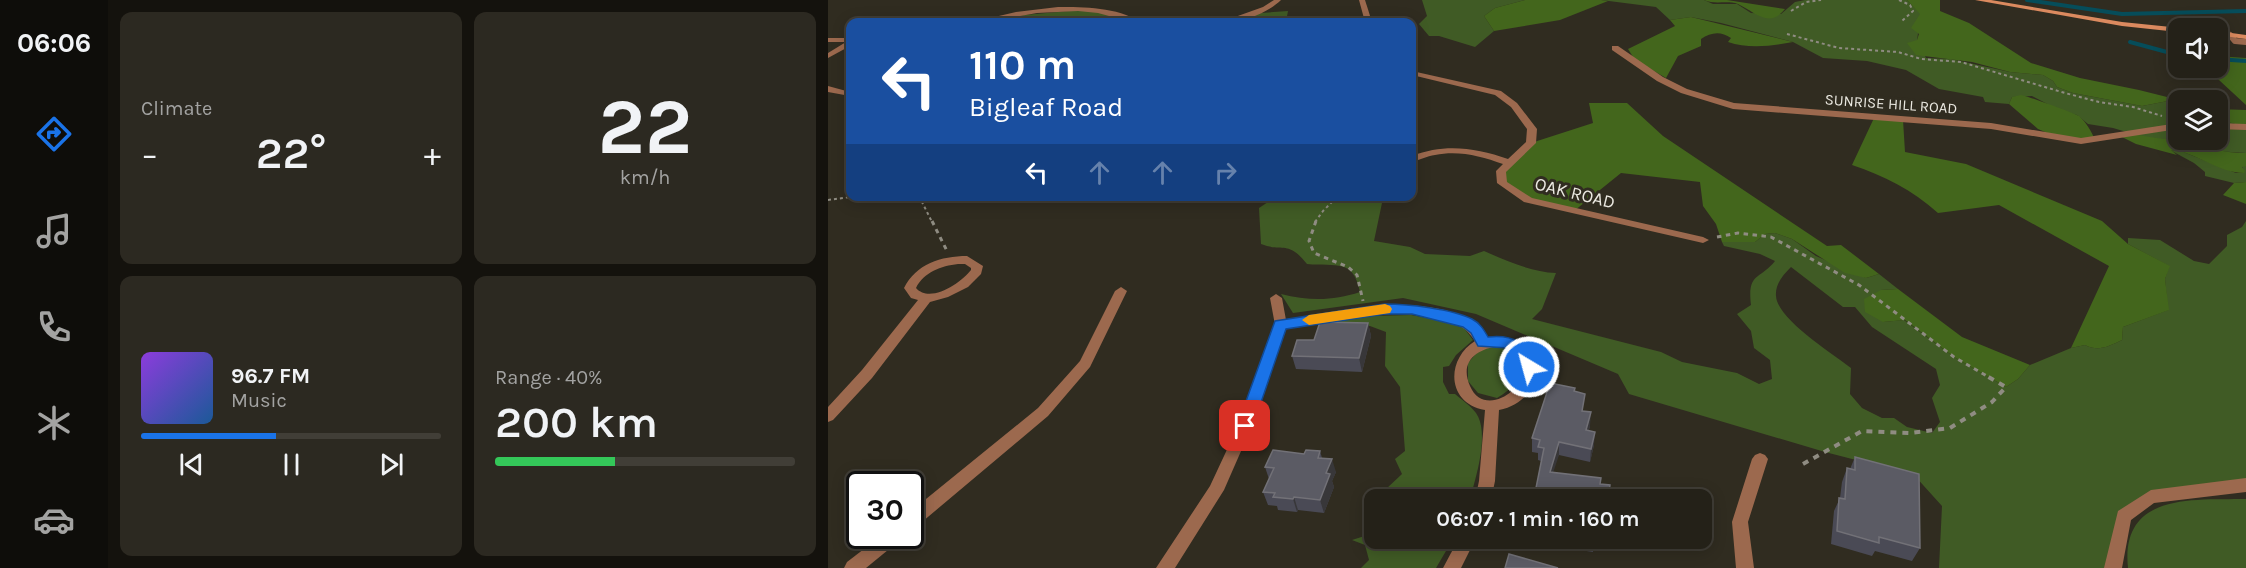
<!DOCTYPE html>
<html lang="en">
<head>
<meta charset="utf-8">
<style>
  :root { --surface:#242118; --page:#2c2921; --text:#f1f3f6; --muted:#a3a3a2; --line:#413e37; --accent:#1a73e8 }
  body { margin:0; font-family:Karla,sans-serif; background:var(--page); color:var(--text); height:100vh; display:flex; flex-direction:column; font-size:22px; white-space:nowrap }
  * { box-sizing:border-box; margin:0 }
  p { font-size:20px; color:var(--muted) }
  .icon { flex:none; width:33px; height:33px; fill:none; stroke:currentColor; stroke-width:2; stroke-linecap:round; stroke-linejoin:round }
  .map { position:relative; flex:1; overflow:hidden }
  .details { display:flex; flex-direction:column; gap:12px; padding:12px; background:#14120d; width:720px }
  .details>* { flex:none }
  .banner { position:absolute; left:18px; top:18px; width:570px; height:183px; border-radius:12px; box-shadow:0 3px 15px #0003,0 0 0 2px var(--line); background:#1a4fa0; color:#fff; overflow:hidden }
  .fabs { position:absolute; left:1340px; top:18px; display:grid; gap:12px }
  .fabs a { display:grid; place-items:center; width:60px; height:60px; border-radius:12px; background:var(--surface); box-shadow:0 3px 15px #0003,0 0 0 2px var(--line); font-size:30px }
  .speed { position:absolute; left:18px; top:471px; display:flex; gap:12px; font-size:30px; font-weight:700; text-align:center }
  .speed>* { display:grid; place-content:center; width:78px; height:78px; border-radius:50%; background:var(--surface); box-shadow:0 3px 15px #0003,0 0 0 2px var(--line); line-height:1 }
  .speed .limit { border:3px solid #111; border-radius:9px; background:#fff; color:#111 }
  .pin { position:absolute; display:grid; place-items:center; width:51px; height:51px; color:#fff; margin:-26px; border-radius:12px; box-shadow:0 3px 9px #0006 }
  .me { position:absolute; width:66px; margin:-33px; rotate:323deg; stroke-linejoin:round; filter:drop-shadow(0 0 4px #0008) }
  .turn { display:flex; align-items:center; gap:21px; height:126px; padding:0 24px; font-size:27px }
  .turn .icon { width:78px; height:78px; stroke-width:2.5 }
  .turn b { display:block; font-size:42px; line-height:51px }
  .lanes { display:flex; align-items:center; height:57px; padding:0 24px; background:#0003; justify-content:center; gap:30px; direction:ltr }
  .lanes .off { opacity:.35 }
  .big { font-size:45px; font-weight:600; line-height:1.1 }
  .details .card { flex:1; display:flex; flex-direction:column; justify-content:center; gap:9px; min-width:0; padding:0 21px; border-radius:12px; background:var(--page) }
  .details .dial { align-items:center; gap:0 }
  .dial b { font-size:78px; line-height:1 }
  .song { display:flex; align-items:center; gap:18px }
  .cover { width:72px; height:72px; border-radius:9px; background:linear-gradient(135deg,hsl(270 70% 55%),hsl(210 70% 35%)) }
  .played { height:6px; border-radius:3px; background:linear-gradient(90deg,var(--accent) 45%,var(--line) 45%) }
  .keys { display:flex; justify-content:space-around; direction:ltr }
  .heat { display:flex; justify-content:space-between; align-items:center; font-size:33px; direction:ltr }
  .charge { height:9px; border-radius:4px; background:linear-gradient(90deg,#34c759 40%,var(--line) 0) }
  .details .tiles { flex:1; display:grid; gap:12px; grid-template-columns:repeat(2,1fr) }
  .trip { position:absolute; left:536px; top:489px; width:348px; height:60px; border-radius:12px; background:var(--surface); box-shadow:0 3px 15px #0003,0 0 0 2px var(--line); font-weight:600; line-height:60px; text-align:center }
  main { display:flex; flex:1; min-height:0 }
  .tabs { display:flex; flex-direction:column; width:108px; justify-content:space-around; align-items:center; background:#0e0d0a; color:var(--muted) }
  .tabs .icon { width:42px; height:42px }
  .tabs .selected { color:var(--accent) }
  .tabs b { font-size:27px; color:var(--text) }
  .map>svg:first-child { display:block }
  .green { fill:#405b25; fill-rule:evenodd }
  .forest { fill:#43661c }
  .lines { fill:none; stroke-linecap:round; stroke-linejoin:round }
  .stream { stroke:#064d5a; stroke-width:4 }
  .path-far2 { stroke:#8f8c82; stroke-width:2; stroke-dasharray:3 3; stroke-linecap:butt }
  .path-far1 { stroke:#8f8c82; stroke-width:3; stroke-dasharray:4.5 4.5; stroke-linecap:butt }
  .path { stroke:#8f8c82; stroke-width:4; stroke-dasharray:6 6; stroke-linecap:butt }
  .service { stroke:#9c694e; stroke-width:6 }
  .minor { fill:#9c694e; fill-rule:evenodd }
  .secondary { fill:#db8a5f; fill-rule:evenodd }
  .wall { fill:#4a4a55 }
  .shaded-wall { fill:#383739 }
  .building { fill:#5b5b64; stroke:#727177; stroke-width:1.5 }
  .route { fill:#1a73e8; stroke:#114b97; stroke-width:1.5 }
  .slow { fill:#f59e0b }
  .labels { text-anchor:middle; stroke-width:6; stroke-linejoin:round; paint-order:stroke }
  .far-street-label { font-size:15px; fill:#ebe9e1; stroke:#302c20 }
  .street-label { font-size:18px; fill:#ebe9e1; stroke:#302c20 }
</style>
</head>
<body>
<main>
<nav class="tabs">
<b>06:06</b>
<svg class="icon selected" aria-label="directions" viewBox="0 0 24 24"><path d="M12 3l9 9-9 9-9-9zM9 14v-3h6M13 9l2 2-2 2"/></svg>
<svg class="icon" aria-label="music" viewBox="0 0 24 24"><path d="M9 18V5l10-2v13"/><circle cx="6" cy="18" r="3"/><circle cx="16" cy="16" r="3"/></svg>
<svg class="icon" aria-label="phone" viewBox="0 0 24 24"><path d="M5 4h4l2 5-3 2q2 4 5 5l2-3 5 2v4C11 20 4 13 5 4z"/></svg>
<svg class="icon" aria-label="climate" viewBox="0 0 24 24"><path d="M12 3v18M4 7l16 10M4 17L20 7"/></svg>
<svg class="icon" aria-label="car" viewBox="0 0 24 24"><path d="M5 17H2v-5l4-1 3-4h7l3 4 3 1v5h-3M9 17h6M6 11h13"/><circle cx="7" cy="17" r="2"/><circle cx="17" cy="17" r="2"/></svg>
</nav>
<section class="details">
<div class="tiles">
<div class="card"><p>Climate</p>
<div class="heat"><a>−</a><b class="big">22°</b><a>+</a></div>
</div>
<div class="card dial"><b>22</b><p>km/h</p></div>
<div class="card">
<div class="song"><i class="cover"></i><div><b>96.7 FM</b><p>Music</p></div></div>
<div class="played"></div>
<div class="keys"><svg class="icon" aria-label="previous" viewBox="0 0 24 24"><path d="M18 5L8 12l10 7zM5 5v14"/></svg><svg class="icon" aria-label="pause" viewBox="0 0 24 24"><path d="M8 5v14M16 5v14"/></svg><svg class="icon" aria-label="next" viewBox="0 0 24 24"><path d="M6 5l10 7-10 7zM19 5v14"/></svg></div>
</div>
<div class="card"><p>Range · 40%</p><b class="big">200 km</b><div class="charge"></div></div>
</div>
</section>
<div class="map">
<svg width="1418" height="568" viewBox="0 0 1418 568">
  <rect width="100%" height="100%" fill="#302c20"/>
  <g class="green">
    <path d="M594,0H697L667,8L656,16L666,31L647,47L611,36H601L591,24L599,16Z"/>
    <path d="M773,0H876L885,4H909L923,13L953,14L967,2L977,0H1079L1093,14L1089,40L1098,58L1123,59L1182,72L1215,75L1225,81L1229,87L1245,93L1314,106L1340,101L1350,106V140H1389V119L1418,127V153L1387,151L1349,141L1322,139L1285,128L1260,124L1249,115L1229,109L1204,96L1184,97L1181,104L1157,102L1155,97L1111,89L1078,70L1039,61L995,58L965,42L893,23L863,17L842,20L828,7Z"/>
    <path d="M252,10L278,13L298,22H165L186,16Z"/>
    <path d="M460,11L458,22H406L433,13Z"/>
    <path d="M1342,150L1353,151L1408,173H1416L1414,166H1418V182L1406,183L1377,176V172L1366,163Z"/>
    <path d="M462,197H542L543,201L554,203L546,241L582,247L597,254L642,256L656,251C679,261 703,272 728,273L714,309L704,319L833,352L854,362L909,373L931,384L944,379L942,360L926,348L923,331L909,314L923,305C919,272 932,280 947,261L932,254L896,246L894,242H927L937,234L947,233L964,239L988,256L1038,278L1051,274L1070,289L1053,290L1055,322L1076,320L1126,357L1178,387L1190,379L1202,365L1243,348L1257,345C1270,352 1282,346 1294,340L1295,327L1340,310L1337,279L1341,266L1300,244V238L1332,240L1366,261L1381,264L1399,246V235L1414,227L1418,221V485L1323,497L1296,516L1285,568H1111L1114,506L1086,475L997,452L801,394L790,374L648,314L575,298L465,313L453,294C481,301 505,301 532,292C525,258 509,267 479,264C459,239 456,253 433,244L431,208L443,200L460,199ZM963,267L1015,307H1027L1044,327L1108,369L1112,385L1104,398L1112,422L1104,433L1079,427L1066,418H1054L1034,408L1022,394L1023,368C1005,354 949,319 948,296C947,284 955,275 963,267Z"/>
    <path d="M583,315L616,321L636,328L645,340L628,355L621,366L615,367V382L621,394H627C634,400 643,406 648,413C662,433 648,477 642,499H559L557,490L574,474L567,459L577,451L572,387L557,366L558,332L542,326L500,330L490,325L543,316Z"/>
    <path d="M667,345C706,359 699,379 669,398L650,393L640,381V363L651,350Z"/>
    <path d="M1418,499V568H1300C1292,492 1366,500 1418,499Z"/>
    <path d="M546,533V538L625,539L608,568H533L541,560L537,545L524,540Z"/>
  </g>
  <g class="forest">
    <path d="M697,0H773L780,1L732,20L666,31L656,16L667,8Z"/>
    <path d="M876,0H899L957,9C941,29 927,12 910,4C899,0 887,5 876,0Z"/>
    <path d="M1079,0H1112V11L1141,23L1203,63L1252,78L1311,90L1351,100L1350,106L1340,101L1314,106L1245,93L1229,87L1225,81L1215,75L1182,72L1144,62L1088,55L1079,43L1089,40L1091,34L1083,28L1092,14Z"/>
    <path d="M863,17L965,42C945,46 920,49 900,42L903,38C893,31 883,32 873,39V46L850,56L838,78L807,60L800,49L847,26L842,20Z"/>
    <path d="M1389,56L1418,58V105L1378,68H1389Z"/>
    <path d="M1193,95C1199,96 1246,113 1251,116C1259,123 1262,130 1267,139L1229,137L1210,129L1181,104L1184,97Z"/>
    <path d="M761,103H799L835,136L999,246L1013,245L1051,274L1038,278L1017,273L964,239L947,233L937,234L927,242H894L888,224L875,206L872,182L793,173L746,211L700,200L674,183L673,171L703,143L765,123Z"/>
    <path d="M1389,109L1418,110V127L1389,119Z"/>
    <path d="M1046,118L1075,120L1077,152L1138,164L1274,221L1300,244L1342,266L1337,279L1341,310L1295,327L1294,340C1282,346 1270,352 1257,345L1243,348L1281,266L1171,205L1110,213C1084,190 1057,176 1024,165Z"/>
    <path d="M1304,133C1320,138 1336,138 1352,142C1374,147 1395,153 1418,153V166L1414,167L1417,171L1416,173C1390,173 1369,152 1343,150L1349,155L1308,144L1292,136Z"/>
    <path d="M1418,182V204L1395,195L1406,183Z"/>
    <path d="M1070,289L1134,337L1202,365L1190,379L1178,387L1126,357L1077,320L1055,322L1037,312L1036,299L1053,290Z"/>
  </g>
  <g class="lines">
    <g class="stream">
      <path d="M1199,0L1294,14L1418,11"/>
      <path d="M1302,42L1350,55"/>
      <path d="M1389,59L1418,61"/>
    </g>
    <g class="path-far2">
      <path d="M1071,0L1082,5L1085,11L1074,21"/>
      <path d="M963,11L978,2L993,0"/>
      <path d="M959,34L1011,48L1070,52L1093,59L1133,62L1237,93L1271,102L1305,107L1334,116"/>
      <path d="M91,196L104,222"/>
      <path d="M0,200L30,196"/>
      <path d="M487,222L495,211L510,196"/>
    </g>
    <g class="path-far1">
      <path d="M104,221L119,251"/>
      <path d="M488,221L481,241L486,253L520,267L529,275L535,301"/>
      <path d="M889,237L910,233L943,237L1031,285L1126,357L1159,376"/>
    </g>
    <path class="path" d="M975,464L1034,431L1082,433L1122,428L1164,402L1178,387L1157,375"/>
    <path class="service" d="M1402,35L1407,41L1418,42"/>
    <g class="minor">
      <path d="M446,0H453C440,13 412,24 393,22L435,7Z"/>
      <path d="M531,0H537L544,22H537Z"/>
      <path d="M230,7C256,7 289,7 312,22H303L270,13L250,11L209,13L157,22H145L188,12Z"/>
      <path d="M0,38H22V46L0,58V53L18,42H0Z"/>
      <path d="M784,46H790L835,77L859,89L906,103L1163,123L1253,138L1350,123V129L1253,144L1163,129L905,109L853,93L829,81L784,50Z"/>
      <path d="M584,71L673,91L689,103L709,129L708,143L678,172L679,182L704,198L875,237L881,240L875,243L696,202L669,183L668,171L675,164C653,156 630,150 607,155C599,156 591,160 584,162V156C617,143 648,148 680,159L698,142L699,129L683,107L667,95L584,75Z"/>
      <path d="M0,86L22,92V96L0,92Z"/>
      <path d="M1389,123L1418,124V130L1389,129Z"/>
      <path d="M139,256L155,266L153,274L140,287L120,297L102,302L44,378L5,420L0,422V407L34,370L90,300L83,298L76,288C88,264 113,256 139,256ZM130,264H137L143,268V270C133,283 102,304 88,288C96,272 113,266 130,264Z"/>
      <path d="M293,287L299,291L262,367L220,416L88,527L82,529V512L210,408L252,361L287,291Z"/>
      <path d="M448,294L454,298L458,320C513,310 594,292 644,321C650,325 655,333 659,338C715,330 725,399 671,410L667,481L663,500H647L651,481L657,410C619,404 617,360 647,341C644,337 640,331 635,328C593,301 505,320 458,328L424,426L396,490L347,568H328L382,486L410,426L447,325L442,298ZM671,346C731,365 660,429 642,386C631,361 649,349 671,346Z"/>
      <path d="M932,453L937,455L940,459L920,522L926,568H908L904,522L924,459L927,455Z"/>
      <path d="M1418,478V492L1326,503L1303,520L1294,568H1276L1290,511L1323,490Z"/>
      <path d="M53,536H73L71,541L38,568H16L19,562Z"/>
      <path d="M631,538H648L633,568H615Z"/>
    </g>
    <g class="secondary">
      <path d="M1147,0H1163L1294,22L1353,28H1350V32L1294,26Z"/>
      <path d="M1389,31L1418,35V39L1389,35Z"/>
    </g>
  </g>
  <g class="wall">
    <path d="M540,323L543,336L534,372L468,369L464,356L486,340Z"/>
    <path d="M747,391L762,426L761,430L766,445L762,462L731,455L707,493L713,461L710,460V453L704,452V438Z"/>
    <path d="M492,451L494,458L508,472L504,481L506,487L496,513L470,510L469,512L450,510L449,506L440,505L435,492L441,479L437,467L476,454Z"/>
    <path d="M1027,457L1092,548L1084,561L1047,551L1044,556L1003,544L1006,511L1012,498L1014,482L1019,468L1022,469Z"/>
    <path d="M710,538H766L765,552L719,545V540Z"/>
  </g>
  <g class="shaded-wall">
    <path d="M540,323L543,336L534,372L531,358Z"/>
    <path d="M763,412L762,426L757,443L758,430Z"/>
    <path d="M767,432L766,445L762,462L763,449Z"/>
    <path d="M731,442V455L721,485L722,472Z"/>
    <path d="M504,459L508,472L504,481L506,487L496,513L492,500L498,473Z"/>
    <path d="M466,497L470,510L469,512L465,499Z"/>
  </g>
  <g class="building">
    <path d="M492,322L540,323L531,358L464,356L469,340H486Z"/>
    <path d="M722,383L747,388L746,391L757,394L754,411L763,412L758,430L767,432L763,449L731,442L722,472L773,478L772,484L782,485L780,500H687L688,490L707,493L716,448L710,447L712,440L704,438Z"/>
    <path d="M445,450L476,454L478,450L492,451L490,458L504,459L498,473L502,474L492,500L466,497L465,499L445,497L447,493L435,492L446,468L437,467Z"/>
    <path d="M1027,457L1091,474L1092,548L1051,537V543L1009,531L1011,498L1017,499L1019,468L1027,470Z"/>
    <path d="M681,554L730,568H677Z"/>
  </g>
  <path class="route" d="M557,304C580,304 624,309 644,319C652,323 656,330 660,337C685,334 700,343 709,367L707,371H696L690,357L680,348L650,346L643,333L635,327L584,314H557L458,329L425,426L423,430L417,432L411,430L409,426L447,321Z"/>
  <path class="slow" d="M557,304L562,306L564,309L562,313L481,325L474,320L481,315Z"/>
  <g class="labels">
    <g class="far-street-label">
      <text transform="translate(1063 104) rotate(4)" y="5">SUNRISE HILL ROAD</text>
    </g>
    <g class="street-label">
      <text transform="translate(747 193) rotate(14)" y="6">OAK ROAD</text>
    </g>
  </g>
</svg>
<div class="fabs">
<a><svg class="icon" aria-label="sound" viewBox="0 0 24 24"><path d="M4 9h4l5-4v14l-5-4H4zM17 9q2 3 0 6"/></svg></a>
<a><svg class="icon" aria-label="layers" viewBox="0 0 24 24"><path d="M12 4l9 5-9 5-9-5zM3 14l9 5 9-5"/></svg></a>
</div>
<div class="speed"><div class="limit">30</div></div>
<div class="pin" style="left:417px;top:426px;background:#d93025"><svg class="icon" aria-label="arrive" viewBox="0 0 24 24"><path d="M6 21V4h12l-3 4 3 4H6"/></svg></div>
<svg class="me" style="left:701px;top:367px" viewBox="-20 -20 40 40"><circle r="17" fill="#1a73e8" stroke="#fff" stroke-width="3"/><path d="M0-11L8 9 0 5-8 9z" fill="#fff"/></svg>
<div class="trip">06:07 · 1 min · 160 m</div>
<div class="banner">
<div class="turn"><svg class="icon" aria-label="left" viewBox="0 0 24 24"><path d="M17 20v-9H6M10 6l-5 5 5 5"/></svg><div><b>110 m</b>Bigleaf Road</div></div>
<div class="lanes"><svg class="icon" aria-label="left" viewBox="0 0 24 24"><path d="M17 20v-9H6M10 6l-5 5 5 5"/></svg><svg class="icon off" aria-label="ahead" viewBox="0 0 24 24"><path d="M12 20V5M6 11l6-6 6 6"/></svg><svg class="icon off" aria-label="ahead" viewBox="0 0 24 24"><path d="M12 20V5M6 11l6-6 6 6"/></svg><svg class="icon off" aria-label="right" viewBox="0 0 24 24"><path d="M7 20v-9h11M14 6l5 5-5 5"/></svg></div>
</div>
</div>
</main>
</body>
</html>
